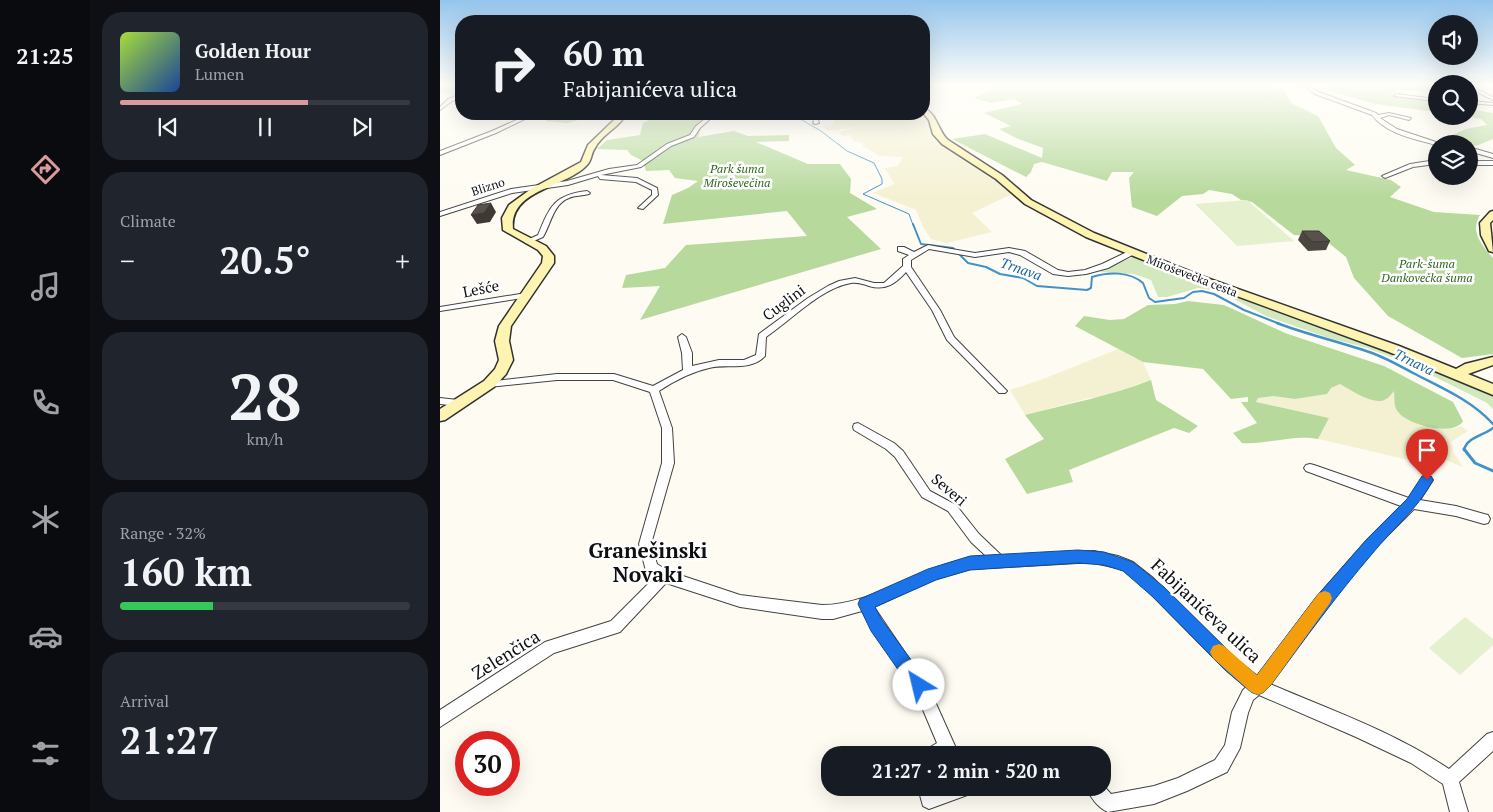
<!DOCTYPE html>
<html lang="en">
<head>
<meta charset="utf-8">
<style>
  :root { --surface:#171b24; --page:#20242c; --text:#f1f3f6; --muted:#9ea1a6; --line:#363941; --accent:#d9999d }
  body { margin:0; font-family:"PT Serif",serif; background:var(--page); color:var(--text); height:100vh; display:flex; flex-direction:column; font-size:19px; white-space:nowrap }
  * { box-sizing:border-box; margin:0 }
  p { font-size:16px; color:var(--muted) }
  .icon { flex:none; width:28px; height:28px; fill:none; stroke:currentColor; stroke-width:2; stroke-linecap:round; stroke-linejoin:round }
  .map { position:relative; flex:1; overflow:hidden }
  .drawer { display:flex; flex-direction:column; gap:12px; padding:12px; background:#0d0f14; width:350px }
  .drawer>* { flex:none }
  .guide { position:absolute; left:15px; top:15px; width:475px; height:105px; border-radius:20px; box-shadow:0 5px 20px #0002; background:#171b24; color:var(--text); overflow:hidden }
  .tools { position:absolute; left:988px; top:15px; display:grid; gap:10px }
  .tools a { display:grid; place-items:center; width:50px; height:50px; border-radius:50%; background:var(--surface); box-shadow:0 5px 20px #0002; font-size:25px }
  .speed { position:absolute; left:15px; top:731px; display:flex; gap:10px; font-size:25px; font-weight:700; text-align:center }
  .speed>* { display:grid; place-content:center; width:65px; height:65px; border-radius:50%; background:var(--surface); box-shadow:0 5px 20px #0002; line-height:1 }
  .speed .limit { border:8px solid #d22; background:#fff; color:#111 }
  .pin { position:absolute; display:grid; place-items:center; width:42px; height:42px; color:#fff; margin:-51px -21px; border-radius:50% 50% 50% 0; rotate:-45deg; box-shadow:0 0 5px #0007 }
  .pin .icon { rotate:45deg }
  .me { position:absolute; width:55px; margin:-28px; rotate:324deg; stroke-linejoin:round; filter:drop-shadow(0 0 4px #0008) }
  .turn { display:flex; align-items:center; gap:18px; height:105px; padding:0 25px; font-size:22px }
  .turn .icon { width:65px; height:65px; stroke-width:2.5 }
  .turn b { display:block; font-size:35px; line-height:42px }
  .big { font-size:38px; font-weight:700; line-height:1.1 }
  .drawer .tile { flex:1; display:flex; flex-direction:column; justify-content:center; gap:8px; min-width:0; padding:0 18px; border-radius:20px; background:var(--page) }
  .drawer .dial { align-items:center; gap:0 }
  .dial b { font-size:65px; line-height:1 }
  .song { display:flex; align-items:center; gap:15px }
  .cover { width:60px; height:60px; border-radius:8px; background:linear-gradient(135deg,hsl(80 70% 55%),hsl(220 70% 35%)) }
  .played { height:5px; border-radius:2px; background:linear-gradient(90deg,var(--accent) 65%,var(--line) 65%) }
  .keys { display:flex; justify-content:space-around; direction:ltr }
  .heat { display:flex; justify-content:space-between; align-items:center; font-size:28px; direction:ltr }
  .charge { height:8px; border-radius:4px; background:linear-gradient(90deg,#34c759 32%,var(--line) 0) }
  .trip { position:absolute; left:381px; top:746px; width:290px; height:50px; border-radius:20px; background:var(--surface); box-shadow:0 5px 20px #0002; font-weight:700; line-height:50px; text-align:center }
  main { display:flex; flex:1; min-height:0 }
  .dock { display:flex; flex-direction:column; width:90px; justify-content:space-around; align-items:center; background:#090b0e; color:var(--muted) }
  .dock .icon { width:35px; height:35px }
  .dock .active { color:var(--accent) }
  .dock b { font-size:22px; color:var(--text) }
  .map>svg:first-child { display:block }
  .farmland { fill:#f4f1d3 }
  .green { fill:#d3e8bd }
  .forest { fill:#b7d99c }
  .pitch { fill:#e4f0ce }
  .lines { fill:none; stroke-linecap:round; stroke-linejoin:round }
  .stream-far3 { stroke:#4292c9; stroke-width:1 }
  .stream-far2 { stroke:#4292c9; stroke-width:2 }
  .stream-far1 { stroke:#4292c9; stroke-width:2.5 }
  .stream { stroke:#4292c9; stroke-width:3 }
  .street-casing { stroke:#424242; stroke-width:2 }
  .secondary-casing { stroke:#313131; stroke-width:3 }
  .street { fill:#fff; fill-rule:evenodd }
  .secondary { fill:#fcf4b0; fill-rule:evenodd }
  .wall { fill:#4c4641 }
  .shaded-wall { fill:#3e3935 }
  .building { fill:#58514c; stroke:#3e3935 }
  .route { fill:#1a73e8; stroke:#114b97 }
  .slow { fill:#f59e0b }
  .labels { text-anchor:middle; stroke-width:5; stroke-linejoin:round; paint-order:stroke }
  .far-park-label { font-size:12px; font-style:italic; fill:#2f6621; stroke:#fff }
  .far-street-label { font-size:12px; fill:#0f0f0f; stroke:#fff }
  .far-water-label { font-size:14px; font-style:italic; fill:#1c649e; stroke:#fff }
  .street-label { font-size:15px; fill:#0f0f0f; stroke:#fff }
  .near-street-label { font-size:18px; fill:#0f0f0f; stroke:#fff }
  .near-quarter-label { font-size:21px; font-weight:bold; fill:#0f0f0f; stroke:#fff }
</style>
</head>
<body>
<main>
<nav class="dock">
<b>21:25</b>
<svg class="icon active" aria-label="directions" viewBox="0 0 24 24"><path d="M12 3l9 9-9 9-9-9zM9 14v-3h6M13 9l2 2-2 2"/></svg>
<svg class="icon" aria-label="music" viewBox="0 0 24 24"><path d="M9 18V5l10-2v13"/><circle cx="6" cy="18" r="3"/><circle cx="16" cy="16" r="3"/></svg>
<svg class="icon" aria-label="phone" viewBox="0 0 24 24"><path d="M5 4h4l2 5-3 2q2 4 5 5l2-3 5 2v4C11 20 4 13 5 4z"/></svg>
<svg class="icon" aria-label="climate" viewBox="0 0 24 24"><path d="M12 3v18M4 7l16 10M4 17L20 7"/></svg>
<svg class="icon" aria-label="car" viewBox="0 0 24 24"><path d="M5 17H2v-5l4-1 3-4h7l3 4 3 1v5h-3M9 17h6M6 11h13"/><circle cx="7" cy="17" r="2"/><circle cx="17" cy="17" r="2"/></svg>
<svg class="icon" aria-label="filters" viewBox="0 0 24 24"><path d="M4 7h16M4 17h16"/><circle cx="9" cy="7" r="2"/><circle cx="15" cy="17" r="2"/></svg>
</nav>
<section class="drawer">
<div class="tile">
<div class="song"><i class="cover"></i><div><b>Golden Hour</b><p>Lumen</p></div></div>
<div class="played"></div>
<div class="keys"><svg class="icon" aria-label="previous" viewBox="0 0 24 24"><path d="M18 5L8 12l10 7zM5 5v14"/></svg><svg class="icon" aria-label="pause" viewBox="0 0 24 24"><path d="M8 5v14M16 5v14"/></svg><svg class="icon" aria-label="next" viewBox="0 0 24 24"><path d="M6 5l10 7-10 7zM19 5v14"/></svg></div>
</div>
<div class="tile"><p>Climate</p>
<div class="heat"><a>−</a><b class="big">20.5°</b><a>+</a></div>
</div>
<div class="tile dial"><b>28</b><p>km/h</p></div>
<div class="tile"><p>Range · 32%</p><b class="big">160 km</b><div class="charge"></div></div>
<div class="tile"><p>Arrival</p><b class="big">21:27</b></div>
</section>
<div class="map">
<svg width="1053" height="812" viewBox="0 0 1053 812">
  <rect width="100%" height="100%" fill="#fefcf2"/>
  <g class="farmland">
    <path d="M484,113L487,116L493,131L558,180L572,194L532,213L552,232L507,243L491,239L483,227L476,210L433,193L454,184L445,168L458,166L463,157L440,156L423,146V143L414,141L410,135L403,136L398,132L423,126L389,131L383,127L394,125L393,114Z"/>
    <path d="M678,349L703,362L711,380L661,397L649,398L585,415L570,390L603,379Z"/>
    <path d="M900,384L926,397L954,391L1013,429L1021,426L1028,431L1011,442L1014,453L1023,467L983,451L973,461L878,439L889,418L816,402L818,398L833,396L855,399L886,394L891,388Z"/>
  </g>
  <g class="green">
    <path d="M0,84L20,85L16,84H21V95L16,96L0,93Z"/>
    <path d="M697,255L825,307L948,349L1053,392V409L1047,403L965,362L924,347L892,339L826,316L779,291L758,288L727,297H718L711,280L694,274L659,272Z"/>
  </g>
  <g class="forest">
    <path d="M561,84H815L844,90L851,103L878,116L896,148L915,165L906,170L951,180L961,187L950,197L994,212L1040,215C1030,231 1041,245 1053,258V354L1022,358L948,316L914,278L906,257L880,236L854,235L812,202L801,200L792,194L769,190L763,194L742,196L717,216L692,207L689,178L694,172H672L667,181L602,162L594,164L591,172L586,177L512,139L545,134L602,158L603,148L576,138L559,129L571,126L544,113L582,104L574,99L551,103L534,98Z"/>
    <path d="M889,84H1013H996V92L959,90L950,94L996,101V112L935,104L887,90L891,85Z"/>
    <path d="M1029,109L1053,113V139L1036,146L1008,137L1026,129L1047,125L1041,119L1022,116H1029Z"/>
    <path d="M102,114H161L127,123L105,121L111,118L98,115Z"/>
    <path d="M223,114H266L258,137L294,131L308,136L349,135V141L316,142L368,164H400L411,179L410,193L437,209L407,217L441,249L200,320L220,286L182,288L186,275L225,268L246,245L367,236L347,211L223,224L232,195L248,188L258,181L235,178L229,170L206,171L203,161L191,155L187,150L157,149L167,140L200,135L203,123Z"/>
    <path d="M748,301L784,305L845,333L944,366L1013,402L1023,421C1014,437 969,425 959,413C953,407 955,399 954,391C951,395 947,400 941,401C928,402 911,390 900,384L891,388L887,394L855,399L833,396L818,398L816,402L889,418L878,439C853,434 827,445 802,443L793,433L817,423L801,402H808V397L791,399L763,369L703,362L635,326L644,316L670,320L684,319L708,305L735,304Z"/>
    <path d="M711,380L716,400L758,426L749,433L734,428L629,470L633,482L587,494L565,459L604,439L585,415C627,404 670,396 711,380Z"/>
  </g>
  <g class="pitch">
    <path d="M807,200L854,241L797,246L755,204Z"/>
    <path d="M1025,617L1053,639V645L1020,675L989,648Z"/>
  </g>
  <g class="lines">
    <path class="stream-far3" d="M355,114V116L381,131L407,151L434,163L442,179V184L423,194L469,214L473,225"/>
    <path class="stream-far2" d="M473,224L481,244L513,248L528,263L546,267L560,274L583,278L597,286L647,290L651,288L652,277C668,272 689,271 703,283L709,298L715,302L744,298L753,292L762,291L774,294L804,310L840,324"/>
    <g class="stream-far1">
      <path d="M837,323C868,335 901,342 932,353C946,358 960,366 973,373C1002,388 1031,400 1053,424"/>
      <path d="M1024,450C1027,437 1043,436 1053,428"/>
    </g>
    <path class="stream" d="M1024,449L1035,463L1053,471"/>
    <defs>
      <g id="street">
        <path d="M860,84H864L879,92L936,113L938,115L949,113L971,118L969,120L949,115L940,118L957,129L1002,144L996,145C975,139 946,134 932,115L875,94Z"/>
        <path d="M1029,85L1053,97V100L1029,88Z"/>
        <path d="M21,94V97L12,101L0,110V107L8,99Z"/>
        <path d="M956,94L996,99V101L954,96Z"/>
        <path d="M1029,101L1053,103V105L1029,103Z"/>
        <path d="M90,114H95L56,133L0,155V151L52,131Z"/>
        <path d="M266,114H270L269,120L260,128L254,137L231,146L201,167L161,175L197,178L217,188L218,195L203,209L198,208L212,195V190L196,182L160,179L158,176L128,185L72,193L0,216V212L71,189L127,181L169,169L197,165L227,144L250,135L256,126L265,119Z"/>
        <path d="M376,114H382L377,117L379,123L375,124L373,123L374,122L372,116Z"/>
        <path d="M1029,147L1053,154V158L1029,151Z"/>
        <path d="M996,160V164L973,167L945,178L942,176L970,164Z"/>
        <rect x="1029" y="161" width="24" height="4"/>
        <path d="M147,191L150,193L149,194C143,196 135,195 129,198C113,204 111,224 103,237L89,243H85V241L98,235C110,206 114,195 147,191Z"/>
        <path d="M488,245L535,253L569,248L585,251L618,270L628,272L645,270L662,264L689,251L696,253L668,268L646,274L628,276L613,274L580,255L569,252L535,257L489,249L471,260V267L500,310L514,337L565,389L567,391L565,393H559L507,340L492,310L466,272C456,283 446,291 429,286C423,284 417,282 411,283C381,288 350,321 326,337L325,356C310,372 287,363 269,368C251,372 234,381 219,391L232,428L234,463L211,544L217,564L228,571L300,595L382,605C437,605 487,560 546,556L531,542L508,511L482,497L455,457L446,449L414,430L413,427L414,424L418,423L454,443L463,451L490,491L516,505L539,534L562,556L654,551L678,556L693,562L712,577L795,659L817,676L876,598L928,539L961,506L866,471L864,468L866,465L870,464L874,465L969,498L983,477L987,476L991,477L993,480L980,500L1016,506L1044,514L1048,515L1050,519L1048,523L1044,524L1016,516L974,509L936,547L886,606L830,684C891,710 954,732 1009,769L1047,734L1053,732V751L1019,782L1028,812H1010L1003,784L971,763L916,737L819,695L813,700L808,713L800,748L787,772L747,791L714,804L668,812C658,808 650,797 647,788H662V784L671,794L714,786L738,778L775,760L785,745L792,712L803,690L806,687L785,669L702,585L683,570L677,568L654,563H638L530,569L495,579L434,607L489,688L515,746C510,759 497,755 485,755L487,749L497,743L478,698L422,611L393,619H382L300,607L226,583L180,632L114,653L0,727V710L105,642L171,621L215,577L206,571L199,544L222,463V428L210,392L173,380H117L49,387L44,384L46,382L117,374H174L213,386L243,370L242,353L238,337L242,334L246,337L252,353V366L279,360H304L316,355L319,334L368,298L388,286L399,281L415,278L434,283H444L463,266V259L469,255L458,251V247H464L474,252Z"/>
        <path d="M86,293H89V297L0,311V307Z"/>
        <path d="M0,398L18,400L23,403L18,406L0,404Z"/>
        <path d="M478,788H494L495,789L501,788H532L530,794L489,809L483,806Z"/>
      </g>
      <g id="secondary">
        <path d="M486,84H492L484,93V87Z"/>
        <path d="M484,108C497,114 498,131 508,140L562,175L591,200L654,233L764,277L959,346L1016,369L1025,364L1053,357V365L1028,374L1053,384V395L949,352L756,281L646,237L585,204L556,179L502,144L493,134L489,120L484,114Z"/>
        <path d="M173,114H179L182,120C174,130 161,136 155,148C151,153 152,160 147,165C126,188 69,189 73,229L106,246L114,256V263L71,326L69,341L73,360L66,374L54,387L5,420L0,421V409L44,381L55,369L59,360L55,341L59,326L102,263L103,256L98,250L63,230L62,218L69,205L91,189L141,162L148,145L174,120Z"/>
        <path d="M1053,211V220L1050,223L1053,252L1049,251L1041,235L1040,223L1050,212Z"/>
      </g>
    </defs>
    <use href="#street" class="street-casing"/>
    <use href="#secondary" class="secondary-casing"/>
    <use href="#street" class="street"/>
    <use href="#secondary" class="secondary"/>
  </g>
  <path class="wall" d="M862,231L890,241L886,250L868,251L858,240Z"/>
  <path class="shaded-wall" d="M51,203L56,212L50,222L37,224L31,215Z"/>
  <g class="building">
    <path d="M51,203L44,213L31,215L38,205Z"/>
    <path d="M862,231H879L890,241L872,242Z"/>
  </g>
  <linearGradient id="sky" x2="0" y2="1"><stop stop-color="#95c5ed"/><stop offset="0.43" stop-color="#fffef9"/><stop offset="1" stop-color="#fffef9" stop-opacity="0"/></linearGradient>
  <rect width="1053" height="197" fill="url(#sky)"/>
  <path class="route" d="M987,475L991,476L993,480C978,509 953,528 932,554C896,596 864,640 831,685L824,692L818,695L811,692L785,670L713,597L683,571L664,565L638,563L530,570L496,580L435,607L442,620L485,679L487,685L485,691L479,694L473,691L431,631L418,604L420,599L488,569L530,556L638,550L664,552L693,562L724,587L796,658L817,675L876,597L927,539L967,499L982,476Z"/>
  <path class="slow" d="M885,591L890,593L892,598L890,603L831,685L824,692L818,695L811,692L773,658L770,652L773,646L779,644L784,646L817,675L879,593Z"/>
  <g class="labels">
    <g class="far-park-label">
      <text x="297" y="173">Park šuma<tspan x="297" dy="14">Miroševečina</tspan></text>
      <text x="987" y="268">Park-šuma<tspan x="987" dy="14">Dankovečka šuma</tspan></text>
    </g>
    <g class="far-street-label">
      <text transform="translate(48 187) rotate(-18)" y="4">Blizno</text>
      <text transform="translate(752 276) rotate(21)" y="4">Miroševečka cesta</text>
    </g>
    <g class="far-water-label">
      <text transform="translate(581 269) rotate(19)" y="5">Trnava</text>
      <text transform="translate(974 362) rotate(26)" y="5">Trnava</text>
    </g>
    <g class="street-label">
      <text transform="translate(41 289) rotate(-11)" y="5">Lešće</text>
      <text transform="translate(344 303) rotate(-37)" y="5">Cuglini</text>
      <text transform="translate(509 490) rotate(40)" y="5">Severi</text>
    </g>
    <g class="near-street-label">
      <text transform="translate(766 611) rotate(43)" y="6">Fabijanićeva ulica</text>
      <text transform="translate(66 655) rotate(-32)" y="6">Zelenčica</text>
    </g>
    <g class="near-quarter-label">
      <text x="208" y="558">Granešinski<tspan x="208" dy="24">Novaki</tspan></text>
    </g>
  </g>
</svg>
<div class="tools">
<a><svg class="icon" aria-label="sound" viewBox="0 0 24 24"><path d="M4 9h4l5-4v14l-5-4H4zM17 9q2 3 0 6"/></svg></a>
<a><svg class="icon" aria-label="search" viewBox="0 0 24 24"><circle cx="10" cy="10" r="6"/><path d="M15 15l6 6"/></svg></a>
<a><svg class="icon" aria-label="layers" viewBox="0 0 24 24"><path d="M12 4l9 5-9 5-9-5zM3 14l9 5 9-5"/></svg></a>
</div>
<div class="speed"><div class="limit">30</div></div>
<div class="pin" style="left:987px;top:480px;background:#d93025"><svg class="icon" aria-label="arrive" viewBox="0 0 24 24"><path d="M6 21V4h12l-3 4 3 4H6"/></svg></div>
<svg class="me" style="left:479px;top:685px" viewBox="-20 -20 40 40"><circle r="19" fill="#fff"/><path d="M0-13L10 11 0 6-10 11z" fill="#1a73e8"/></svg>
<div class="trip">21:27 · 2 min · 520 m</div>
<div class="guide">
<div class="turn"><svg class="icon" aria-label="right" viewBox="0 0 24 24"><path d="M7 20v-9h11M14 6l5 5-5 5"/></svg><div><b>60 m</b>Fabijanićeva ulica</div></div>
</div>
</div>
</main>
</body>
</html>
